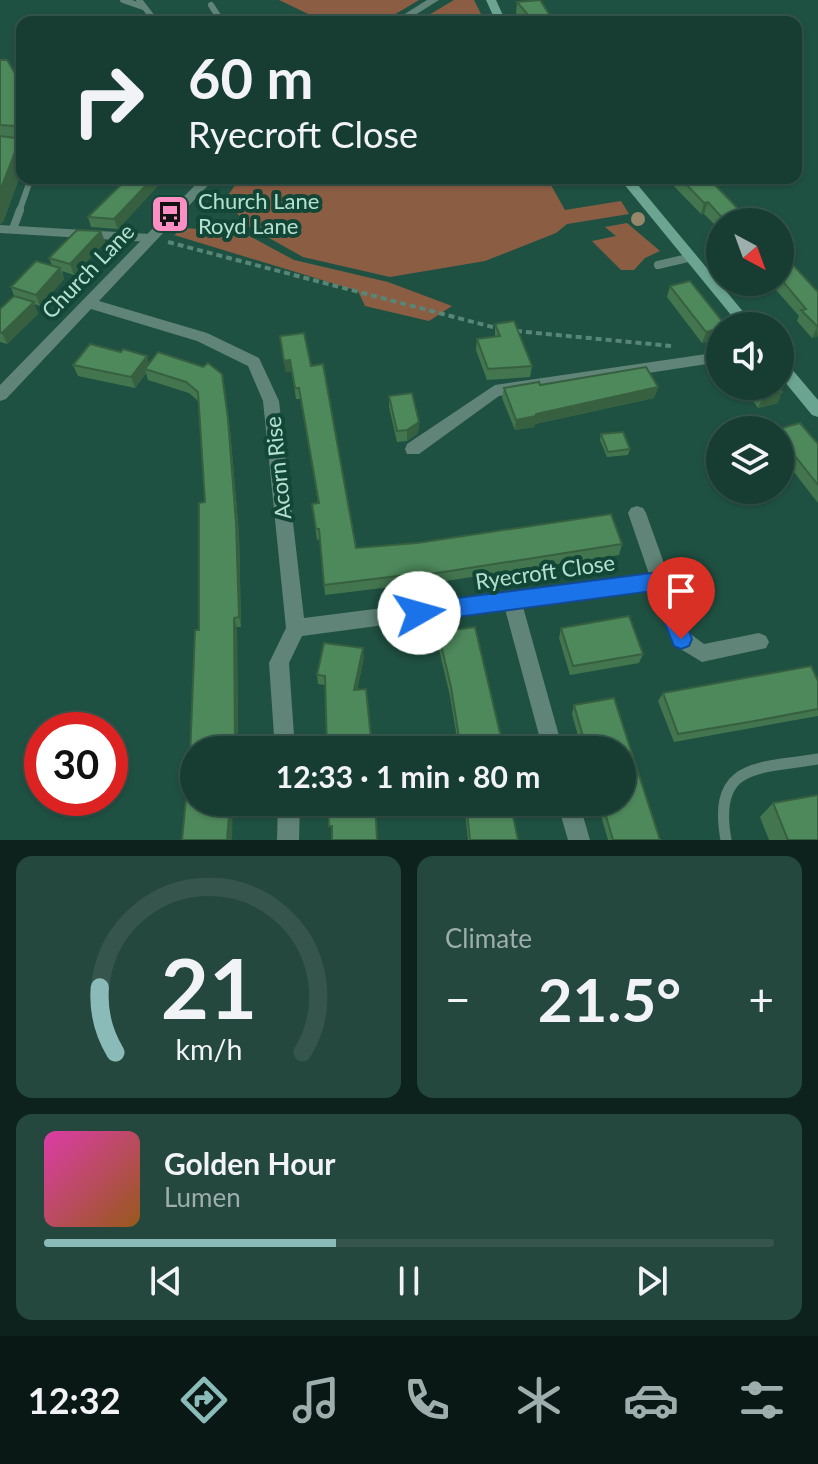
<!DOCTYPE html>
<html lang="en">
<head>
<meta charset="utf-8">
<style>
  :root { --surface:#173d32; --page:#24483e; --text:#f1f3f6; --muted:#9eaeac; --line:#36564d; --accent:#8bbbb9 }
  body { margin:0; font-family:Lato,sans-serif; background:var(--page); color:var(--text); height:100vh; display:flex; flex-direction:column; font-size:30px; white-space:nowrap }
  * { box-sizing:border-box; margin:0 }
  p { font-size:26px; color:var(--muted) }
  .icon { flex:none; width:44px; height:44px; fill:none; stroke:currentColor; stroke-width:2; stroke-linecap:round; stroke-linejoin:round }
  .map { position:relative; height:840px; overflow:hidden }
  .drawer { display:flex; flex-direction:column; gap:16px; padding:16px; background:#0d221c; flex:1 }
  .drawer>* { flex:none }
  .hud { position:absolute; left:16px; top:16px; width:786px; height:168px; border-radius:16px; box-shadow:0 2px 6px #0004,0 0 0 2px var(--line); background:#173d32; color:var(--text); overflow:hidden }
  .needle { width:52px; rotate:139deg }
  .controls { position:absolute; left:706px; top:208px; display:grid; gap:16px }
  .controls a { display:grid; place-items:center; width:88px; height:88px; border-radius:50%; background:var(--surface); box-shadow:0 2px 6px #0004,0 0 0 2px var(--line); font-size:40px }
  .speed { position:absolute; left:24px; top:712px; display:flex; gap:16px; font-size:40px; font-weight:700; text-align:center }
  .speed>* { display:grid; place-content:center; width:104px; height:104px; border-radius:50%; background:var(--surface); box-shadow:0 2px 6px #0004,0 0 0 2px var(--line); line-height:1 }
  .speed .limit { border:12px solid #d22; background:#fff; color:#111 }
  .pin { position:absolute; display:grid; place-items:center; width:68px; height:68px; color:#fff; margin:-82px -34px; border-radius:50% 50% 50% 0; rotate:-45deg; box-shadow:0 0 8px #0007 }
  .pin .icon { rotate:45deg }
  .me { position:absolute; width:88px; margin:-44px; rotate:83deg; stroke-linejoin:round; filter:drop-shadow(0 0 6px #0008) }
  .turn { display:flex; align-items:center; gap:28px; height:168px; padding:0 40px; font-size:36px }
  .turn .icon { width:104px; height:104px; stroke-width:2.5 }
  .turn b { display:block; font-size:56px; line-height:68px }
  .big { font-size:60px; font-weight:700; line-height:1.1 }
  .drawer .widget { flex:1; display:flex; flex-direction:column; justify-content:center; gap:12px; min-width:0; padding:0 28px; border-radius:16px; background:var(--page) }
  .drawer .dial { align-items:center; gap:0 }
  .dial svg { height:208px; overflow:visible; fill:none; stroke:var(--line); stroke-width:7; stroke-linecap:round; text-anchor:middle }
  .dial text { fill:var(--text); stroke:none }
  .song { display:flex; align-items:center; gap:24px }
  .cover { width:96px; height:96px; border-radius:12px; background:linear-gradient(135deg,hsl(320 70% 55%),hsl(30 70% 35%)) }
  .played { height:8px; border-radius:4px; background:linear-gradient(90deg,var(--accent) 40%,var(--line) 40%) }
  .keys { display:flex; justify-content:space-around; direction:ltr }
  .heat { display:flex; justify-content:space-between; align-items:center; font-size:44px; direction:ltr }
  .drawer .tiles { flex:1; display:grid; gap:16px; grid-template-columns:1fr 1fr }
  .widget:last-child { grid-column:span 2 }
  .trip { position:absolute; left:180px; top:736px; width:456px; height:80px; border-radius:40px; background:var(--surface); box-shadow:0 2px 6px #0004,0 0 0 2px var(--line); font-weight:700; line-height:80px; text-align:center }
  .tabs { display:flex; height:128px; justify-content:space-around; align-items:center; background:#091814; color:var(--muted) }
  .tabs .icon { width:56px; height:56px }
  .tabs .selected { color:var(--accent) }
  .tabs b { font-size:36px; color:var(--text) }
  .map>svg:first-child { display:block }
  .green { fill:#8b5e44 }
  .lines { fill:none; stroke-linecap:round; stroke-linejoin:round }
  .path { stroke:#578677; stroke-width:4; stroke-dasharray:6 4; stroke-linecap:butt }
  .lane-far2 { stroke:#608477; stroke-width:6 }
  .lane-far1 { stroke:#608477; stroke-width:8 }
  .lane { stroke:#608477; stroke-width:11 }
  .street { fill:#608477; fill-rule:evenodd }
  .secondary { fill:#6ba591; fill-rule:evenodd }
  .tree { fill:#97876a }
  .wall { fill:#43764f }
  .shaded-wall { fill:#376040 }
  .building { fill:#4e895c; stroke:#376040; stroke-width:2 }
  .route { fill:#1a73e8; stroke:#114b97; stroke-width:2 }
  .labels { text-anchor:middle; stroke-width:8; stroke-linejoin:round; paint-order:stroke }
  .poi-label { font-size:22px; fill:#b5e0d0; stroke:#124637; text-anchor:start }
  .street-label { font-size:22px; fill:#b5e0d0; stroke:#124637 }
</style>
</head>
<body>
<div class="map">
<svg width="818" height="840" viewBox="0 0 818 840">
  <rect width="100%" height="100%" fill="#1f5142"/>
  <g class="green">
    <path d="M279,0H419L382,22H325Z"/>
    <path d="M454,0H474L485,22H417Z"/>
    <path d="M240,178H547L565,210L621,201L629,214L567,224L556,233L485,261L390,277L303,257L246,225L226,198Z"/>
    <path d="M627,223L660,251L645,258L634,270H621L592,241L616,236L605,227Z"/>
    <path d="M184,228L242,232L294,260L388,282L452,306L429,321L365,306L358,291L174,235Z"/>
  </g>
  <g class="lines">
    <g class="path">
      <path d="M168,242L500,329"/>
      <path d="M516,331L671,346"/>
    </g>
    <g class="lane-far2">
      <path d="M123,0L143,7"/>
      <path d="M139,0L156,22"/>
      <path d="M211,5L222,22"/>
      <path d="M19,212L31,178"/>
    </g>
    <g class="lane-far1">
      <path d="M0,229L150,238"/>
      <path d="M13,229L20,210"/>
      <path d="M658,265L692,257"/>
    </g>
    <path class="lane" d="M726,840C712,762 758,769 818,759"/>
    <g class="street">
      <path d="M427,0H439L404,22H392Z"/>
      <path d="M202,178H215L99,301L207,333L259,358L279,401L304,618L649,574L628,513L631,508L637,506L643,508L646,513L689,633L704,644L759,633L766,636L769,642L766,648L702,662L674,645L655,590L523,607L563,750H543L505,609L302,636L289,663L295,750H275L269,663L286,628L263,401L248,366L197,341L91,309L6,399L0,401V385Z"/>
      <path d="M720,352V362L499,396L419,454H407L405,449L407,444L495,385Z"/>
      <path d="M278,802H300L299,840H277Z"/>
      <path d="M557,802H579L590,840H568Z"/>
    </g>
    <g class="secondary">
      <path d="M486,0H496L506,22H496Z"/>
      <path d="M619,178H632L755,326H740Z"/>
      <path d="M780,359L785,361L818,400V417L812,415L780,376Z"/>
    </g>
  </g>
  <circle class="tree" cx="638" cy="219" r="7"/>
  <g class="wall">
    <path d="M517,2L554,22H524L516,13Z"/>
    <path d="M0,60L18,78H22V170L3,222L0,224Z"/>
    <path d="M128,178H164V179L118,229L91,227L88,217Z"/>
    <path d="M666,178H708L751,222H720V230L704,214H701Z"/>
    <path d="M101,231L105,242L74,275L62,271L64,279L40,306L34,304L38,314L7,344L0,342V309L14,296L11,287L52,265L49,258Z"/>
    <path d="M780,251L818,292V336L812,338L797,321L799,316L769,282H780Z"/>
    <path d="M670,286L720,326V339L702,343L667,297Z"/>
    <path d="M495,324L532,366L530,377L487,380L476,350L477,339L495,336Z"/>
    <path d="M280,336L311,366L356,548L622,544L619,555L399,588V586L325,595L320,539L317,540L312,504L318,503L301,399H296L292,371L286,372Z"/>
    <path d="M149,363L224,385L230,430L239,534L241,627H237L238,750H194L190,758L199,630L205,502L198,401L189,393L148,380L146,373L135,388L78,376L73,365Z"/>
    <path d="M540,385L658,387L654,398L535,424L534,427L515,430L502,398L504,388Z"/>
    <path d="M744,386H778V403L758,408L743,388Z"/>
    <path d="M389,396L419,422L418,433L407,441L397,442L389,407Z"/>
    <path d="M780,430L818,444V503L780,454Z"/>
    <path d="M601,434L630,449L628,455L607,457L600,440Z"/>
    <path d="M561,628L643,654L639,663L570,675L559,638Z"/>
    <path d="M438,632L504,750H459L450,696L437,641Z"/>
    <path d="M364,657L357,690L366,689L373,750H327L325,685L318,684L317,675Z"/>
    <path d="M818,681V716L674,742L658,701L663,693Z"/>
    <path d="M614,698L660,840H608L597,802H622V750H582L572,714L574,705Z"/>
    <path d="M464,802H510L518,840H468Z"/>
    <path d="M773,803L818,840H769L760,817Z"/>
  </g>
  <g class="shaded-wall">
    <path d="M22,140V170L3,222L0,224V191L17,147Z"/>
    <path d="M153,178H164V179L118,229L114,219Z"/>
    <path d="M708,202L704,214H701L704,203Z"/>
    <path d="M101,231L105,242L74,275L70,264Z"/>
    <path d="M60,268L64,279L40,306L36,295Z"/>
    <path d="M34,302L38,314L7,344L2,333Z"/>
    <path d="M817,327L818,336L812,338Z"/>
    <path d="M720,328V339L702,343L706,332Z"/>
    <path d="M147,356L150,367L145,369L146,373L135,388L131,377Z"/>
    <path d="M290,360L292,371L286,372L284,361Z"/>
    <path d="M222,374L230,430L239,534L241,627L239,617Z"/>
    <path d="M658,387L654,398L535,424L534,427L515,430L516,420L536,414Z"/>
    <path d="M782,392L778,403L758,408L763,397Z"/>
    <path d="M419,422L418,433L407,441V430Z"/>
    <path d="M234,618L237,627L238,750H235Z"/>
    <path d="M363,648L364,657L355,699L354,690Z"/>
    <path d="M230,802H233L232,840H227Z"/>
  </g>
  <g class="building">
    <path d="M540,0L554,22H534L517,2Z"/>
    <path d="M0,60H7L18,78H22V140L17,147L0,191V136L15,138L21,132L16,126L0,125Z"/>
    <path d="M128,178H153L114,219L88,217Z"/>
    <path d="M680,178H708L751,222H726L708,202L704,203Z"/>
    <path d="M77,230L101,231L70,264L49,258Z"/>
    <path d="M780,251L818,292V327L801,310L806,309L780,278Z"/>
    <path d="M36,261L60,268L36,295L11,287Z"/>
    <path d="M690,281L726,326H720V328L706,332L670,286Z"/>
    <path d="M14,296L34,302L2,333L0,332V309Z"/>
    <path d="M514,321L532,366L488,369L477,339L500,336L495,324Z"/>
    <path d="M304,333L311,366L323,364L356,548L417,543L611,514L622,544L399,579V576L324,585L319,529H316L312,504L319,503L299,388H295L290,360L284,361L280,336Z"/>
    <path d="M90,344L121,352L123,349L147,356L131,377L73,365Z"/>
    <path d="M158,352L203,367L208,363L222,374L228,419L236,523L239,617L234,618L235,750H194V802H230L227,840H182L190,758L195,630H199V503L205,502L198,392L186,382L145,369Z"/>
    <path d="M646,367L658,387L536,414V416L516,420L504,388L539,382L540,385Z"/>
    <path d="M754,386H778L782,392L763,397Z"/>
    <path d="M412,393L419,422L407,430L397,431L389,396Z"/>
    <path d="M800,423L818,444V485L780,437V430H775Z"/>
    <path d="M623,432L630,449L608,452L601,434Z"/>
    <path d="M629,616L643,654L573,666L561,628Z"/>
    <path d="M475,627L504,750H461L451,687L438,632Z"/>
    <path d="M324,643L363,648L354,690L366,689L372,749L370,750H327L325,676L317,675Z"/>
    <path d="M811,666L818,681V709L760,720L678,734L663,693Z"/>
    <path d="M614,698L660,840H613L602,802H622V750H587L574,705Z"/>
    <path d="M818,795V840H788L773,803Z"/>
    <path d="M328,802H375L377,840H332V826H329Z"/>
    <path d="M466,802H510L518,840H470Z"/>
  </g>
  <path class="route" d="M659,572L666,574L692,639L689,646L681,649L674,646L652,591L419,622L411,620L408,613L411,606L419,603Z"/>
  <defs>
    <symbol id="bus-square" viewBox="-11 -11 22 22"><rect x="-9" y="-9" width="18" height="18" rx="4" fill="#fb8fc4" stroke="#124637"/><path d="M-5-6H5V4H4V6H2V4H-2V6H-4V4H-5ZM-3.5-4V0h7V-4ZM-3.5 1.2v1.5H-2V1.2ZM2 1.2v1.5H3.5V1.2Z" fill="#111"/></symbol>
  </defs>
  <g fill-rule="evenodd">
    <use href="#bus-square" x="148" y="192" width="44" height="44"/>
  </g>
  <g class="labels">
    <g class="poi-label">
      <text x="198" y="209">Church Lane<tspan x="198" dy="25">Royd Lane</tspan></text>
    </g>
    <g class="street-label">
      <text transform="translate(88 271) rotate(-46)" y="8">Church Lane</text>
      <text transform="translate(278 468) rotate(-96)" y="8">Acorn Rise</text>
      <text transform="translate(545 572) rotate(-8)" y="8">Ryecroft Close</text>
    </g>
  </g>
</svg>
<div class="controls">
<a><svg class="needle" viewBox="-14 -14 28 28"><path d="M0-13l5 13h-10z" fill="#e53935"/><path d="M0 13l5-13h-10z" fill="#9eaeac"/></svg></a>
<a><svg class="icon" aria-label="sound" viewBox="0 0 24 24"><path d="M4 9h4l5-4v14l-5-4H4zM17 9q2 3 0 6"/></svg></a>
<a><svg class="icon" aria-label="layers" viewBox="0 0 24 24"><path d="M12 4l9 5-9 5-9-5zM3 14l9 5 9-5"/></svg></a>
</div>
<div class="speed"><div class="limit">30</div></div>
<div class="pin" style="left:681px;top:639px;background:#d93025"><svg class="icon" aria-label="arrive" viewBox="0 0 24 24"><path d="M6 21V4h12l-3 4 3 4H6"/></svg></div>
<svg class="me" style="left:419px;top:613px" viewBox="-20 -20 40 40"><circle r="19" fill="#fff"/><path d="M0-13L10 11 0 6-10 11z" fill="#1a73e8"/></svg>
<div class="trip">12:33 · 1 min · 80 m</div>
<div class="hud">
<div class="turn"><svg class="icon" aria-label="right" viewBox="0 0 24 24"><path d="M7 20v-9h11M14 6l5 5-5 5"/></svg><div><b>60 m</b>Ryecroft Close</div></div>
</div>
</div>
<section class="drawer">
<div class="tiles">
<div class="widget dial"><svg viewBox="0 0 100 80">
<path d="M14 69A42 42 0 1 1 86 69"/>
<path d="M14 69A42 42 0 0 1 8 44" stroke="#8bbbb9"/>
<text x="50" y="56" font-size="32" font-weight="700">21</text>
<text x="50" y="72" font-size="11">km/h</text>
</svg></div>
<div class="widget"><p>Climate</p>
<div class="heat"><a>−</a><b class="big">21.5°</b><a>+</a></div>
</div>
<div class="widget">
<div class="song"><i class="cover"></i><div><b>Golden Hour</b><p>Lumen</p></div></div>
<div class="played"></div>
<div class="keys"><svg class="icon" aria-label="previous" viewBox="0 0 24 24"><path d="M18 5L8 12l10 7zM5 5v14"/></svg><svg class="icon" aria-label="pause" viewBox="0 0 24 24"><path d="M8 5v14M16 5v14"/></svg><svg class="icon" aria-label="next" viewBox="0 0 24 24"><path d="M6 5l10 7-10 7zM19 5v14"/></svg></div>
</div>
</div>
</section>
<nav class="tabs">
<b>12:32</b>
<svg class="icon selected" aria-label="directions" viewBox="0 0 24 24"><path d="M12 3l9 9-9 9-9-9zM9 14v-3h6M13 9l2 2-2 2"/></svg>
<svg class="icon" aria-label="music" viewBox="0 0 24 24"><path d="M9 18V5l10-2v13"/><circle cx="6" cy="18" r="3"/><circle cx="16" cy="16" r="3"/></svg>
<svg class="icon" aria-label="phone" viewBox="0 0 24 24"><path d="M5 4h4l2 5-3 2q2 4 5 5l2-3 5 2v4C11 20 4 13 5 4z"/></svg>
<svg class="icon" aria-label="climate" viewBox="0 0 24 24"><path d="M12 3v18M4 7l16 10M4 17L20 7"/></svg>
<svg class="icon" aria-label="car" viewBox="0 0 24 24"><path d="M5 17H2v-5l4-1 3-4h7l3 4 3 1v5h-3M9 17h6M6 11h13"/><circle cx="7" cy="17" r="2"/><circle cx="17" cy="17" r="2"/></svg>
<svg class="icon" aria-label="filters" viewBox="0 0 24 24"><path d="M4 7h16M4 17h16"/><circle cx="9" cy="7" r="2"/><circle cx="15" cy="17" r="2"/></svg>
</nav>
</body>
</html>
